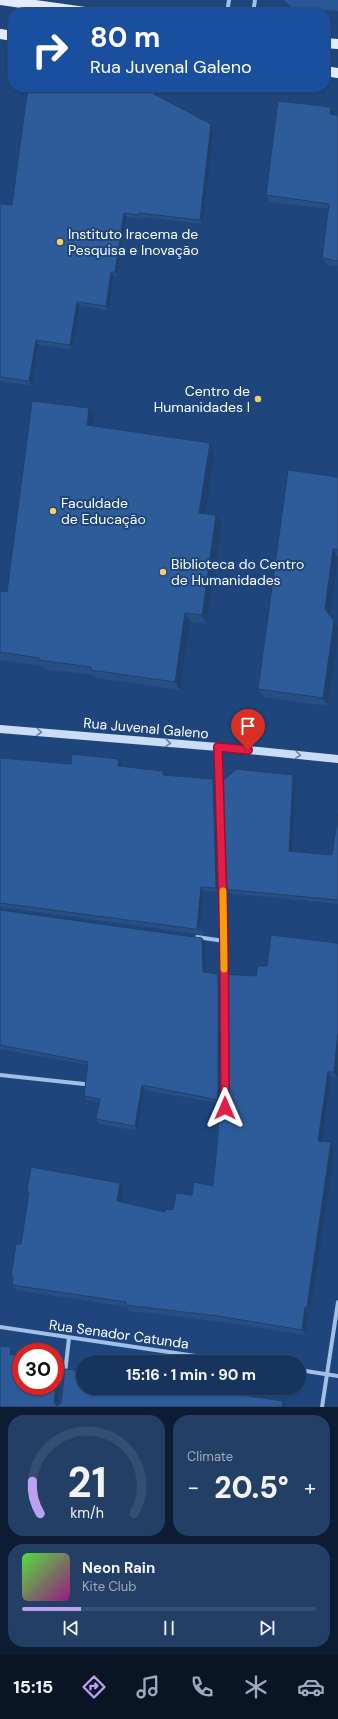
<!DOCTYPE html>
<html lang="en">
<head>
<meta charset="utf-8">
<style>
  :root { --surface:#16345d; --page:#233f66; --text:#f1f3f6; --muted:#9eaabc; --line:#354f72; --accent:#bca0f2 }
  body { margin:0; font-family:"DM Sans",sans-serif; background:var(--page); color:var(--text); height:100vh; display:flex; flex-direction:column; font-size:15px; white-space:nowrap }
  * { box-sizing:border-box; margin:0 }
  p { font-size:13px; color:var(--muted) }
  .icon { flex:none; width:22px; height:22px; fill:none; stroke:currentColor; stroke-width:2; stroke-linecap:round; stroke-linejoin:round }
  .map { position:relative; height:1407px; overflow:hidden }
  .sheet { display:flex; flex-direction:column; gap:8px; padding:8px; background:#0c1d33; flex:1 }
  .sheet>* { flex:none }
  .hud { position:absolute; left:8px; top:8px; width:322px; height:84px; border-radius:16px; box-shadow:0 1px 3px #0004,0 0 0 1px var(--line); background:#1a4fa0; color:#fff; overflow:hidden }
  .speed { position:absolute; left:12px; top:1343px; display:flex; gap:8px; font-size:20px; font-weight:700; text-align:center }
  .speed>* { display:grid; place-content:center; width:52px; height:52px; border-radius:50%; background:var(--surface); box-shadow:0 1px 3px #0004,0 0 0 1px var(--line); line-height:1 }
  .speed .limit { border:6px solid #d22; background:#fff; color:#111 }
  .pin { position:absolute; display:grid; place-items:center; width:34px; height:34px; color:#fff; margin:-41px -17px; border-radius:50% 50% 50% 0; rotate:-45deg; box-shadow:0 0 4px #0007 }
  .pin .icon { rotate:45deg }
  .me { position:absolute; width:44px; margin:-22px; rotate:0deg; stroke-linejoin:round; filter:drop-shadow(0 0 3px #0008) }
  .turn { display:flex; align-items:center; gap:14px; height:84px; padding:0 16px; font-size:18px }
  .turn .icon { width:52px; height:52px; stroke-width:2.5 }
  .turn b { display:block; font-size:28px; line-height:34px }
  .big { font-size:30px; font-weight:800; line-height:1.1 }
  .sheet .tile { flex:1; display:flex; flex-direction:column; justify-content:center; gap:6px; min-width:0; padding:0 14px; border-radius:16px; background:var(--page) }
  .sheet .dial { align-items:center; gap:0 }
  .dial svg { height:104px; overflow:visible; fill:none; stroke:var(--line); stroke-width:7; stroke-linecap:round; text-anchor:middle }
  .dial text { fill:var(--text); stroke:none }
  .song { display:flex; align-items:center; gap:12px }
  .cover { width:48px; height:48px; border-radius:6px; background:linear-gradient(135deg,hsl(110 70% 55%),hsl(310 70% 35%)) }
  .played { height:4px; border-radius:2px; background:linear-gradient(90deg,var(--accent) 20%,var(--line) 20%) }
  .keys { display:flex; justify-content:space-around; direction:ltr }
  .heat { display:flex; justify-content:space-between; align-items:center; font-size:22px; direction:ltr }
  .sheet .tiles { flex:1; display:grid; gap:8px; grid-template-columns:1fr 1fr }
  .tile:last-child { grid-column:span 2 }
  .trip { position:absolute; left:76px; top:1355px; width:230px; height:40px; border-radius:20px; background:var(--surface); box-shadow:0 1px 3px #0004,0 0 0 1px var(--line); font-weight:800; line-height:40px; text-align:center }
  .tabs { display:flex; height:64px; justify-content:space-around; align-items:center; background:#091525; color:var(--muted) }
  .tabs .icon { width:28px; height:28px }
  .tabs .current { color:var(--accent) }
  .tabs b { font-size:18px; color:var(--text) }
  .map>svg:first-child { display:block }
  .green { fill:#285795 }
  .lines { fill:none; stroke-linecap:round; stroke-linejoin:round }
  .street { stroke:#a1bfe7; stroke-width:4 }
  .secondary { stroke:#cbddf6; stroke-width:8 }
  .primary { stroke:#e3ecfd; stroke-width:10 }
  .wall { fill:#284f84 }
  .shaded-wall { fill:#20406c }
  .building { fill:#2e5c9a; stroke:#20406c }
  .oneway { stroke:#6382ad }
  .route-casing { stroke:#92132f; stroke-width:10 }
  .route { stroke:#e11d48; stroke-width:7 }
  .slow { stroke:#f59e0b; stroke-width:7 }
  .poi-dot { fill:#f6cd60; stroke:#1e467c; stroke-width:1.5 }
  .labels { text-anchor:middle; stroke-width:4; stroke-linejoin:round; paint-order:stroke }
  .poi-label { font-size:14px; fill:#fff; stroke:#1e467c; text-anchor:start }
  .street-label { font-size:14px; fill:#fff; stroke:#1e467c }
</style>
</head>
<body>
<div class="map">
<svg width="338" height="1407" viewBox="0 0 338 1407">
  <rect width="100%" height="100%" fill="#1e467c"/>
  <path class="green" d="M284,0H338V11L291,7Z"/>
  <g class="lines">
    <g class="street">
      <path d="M227,13L229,0"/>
      <path d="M253,13L255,0"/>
      <path d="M218,747L224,980"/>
      <path d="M197,937L224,941"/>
      <path d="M0,1075L84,1084"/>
      <path d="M225,1091V1108"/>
      <path d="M0,1327L236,1362"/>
      <path d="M299,1370L338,1376"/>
      <path d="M65,1373L69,1338"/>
      <path d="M322,1407L338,1302"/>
    </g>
    <path class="secondary" d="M0,729L218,747L338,759"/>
    <g class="primary">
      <path d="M0,0L92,13"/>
      <path d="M0,34L13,36"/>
      <path d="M325,43L338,44"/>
      <path d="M325,71L338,73"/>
    </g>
  </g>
  <g class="wall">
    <path d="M28,87H156L158,90L157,95L214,128L203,224L142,217V219L127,217L118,276H114L109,310L80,306L73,349L39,345L32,386L0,381V204L12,205Z"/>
    <path d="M331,107L335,113V115H338V266L327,265L322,258L329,209L270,202L266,195Z"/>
    <path d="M89,408L94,417L93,426L210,443L215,451L206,514L222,524L207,624L190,621L180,690L96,678L94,675L44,669L42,666L0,660V591L7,592Z"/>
    <path d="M338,477V559L330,616L338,626V639L328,706L264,697L258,689Z"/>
    <path d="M0,758L71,764L122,763V767L166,775L213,779L216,784L219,892L204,891L200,928L205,933V935L0,907Z"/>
    <path d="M296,779L292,851L332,855L338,814V904L226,893L223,889L224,780Z"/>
    <path d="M0,910L205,942L206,972L218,974L221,979V1104L145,1090L138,1131L99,1124L96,1119L99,1102L87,1100L84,1096L88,1065L0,1049Z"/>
    <path d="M338,943V1078L331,1077L323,1141L331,1142L335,1148L311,1313L309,1312L306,1335L222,1322L129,1311L127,1307L16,1290L12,1285L13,1278L11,1276L21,1244L29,1195L27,1191L120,1183L124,1188L121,1202L165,1212L173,1210L192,1195L213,1186L222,1106L225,1102L256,976L267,966Z"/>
  </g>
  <g class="shaded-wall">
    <path d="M155,87H156L158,90L157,98L154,94Z"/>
    <path d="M331,107L335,113L334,120L330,114Z"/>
    <path d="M211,124L214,128L203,224L200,220Z"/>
    <path d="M124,213L127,217L118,276L115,272Z"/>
    <path d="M111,272L114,276L109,310L106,306Z"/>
    <path d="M77,302L80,306L73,349L70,345Z"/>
    <path d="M36,340L39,345L32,386L29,381Z"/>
    <path d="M89,408L94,417L92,433L87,425Z"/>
    <path d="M210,443L215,451L205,521L199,513Z"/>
    <path d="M216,515L222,524L207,624L202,615Z"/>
    <path d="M333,549L338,557V559L330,617L325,609Z"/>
    <path d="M185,613L190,621L180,690L175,682Z"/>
    <path d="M334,621L338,626V639L328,706L323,698Z"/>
    <path d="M119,759L122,763L121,770L118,766Z"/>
    <path d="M293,775L296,779L292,855L289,851Z"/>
    <path d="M213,779L216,784L219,892L216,888Z"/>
    <path d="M201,887L204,891L200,930L197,928Z"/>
    <path d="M202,928L205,933V935L202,930Z"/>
    <path d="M202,938L205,942L206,976L203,972Z"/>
    <path d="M218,974L221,979V1104L218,1100Z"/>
    <path d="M338,1032V1078L334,1072Z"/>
    <path d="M328,1072L331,1077L322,1146L318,1141Z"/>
    <path d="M142,1085L145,1090L138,1131L135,1126Z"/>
    <path d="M331,1142L335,1148L311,1313L307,1307Z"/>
    <path d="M120,1183L124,1188L121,1207L117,1201Z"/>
    <path d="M305,1307L309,1312L306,1335L302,1330Z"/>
    <path d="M11,1347L14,1352L13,1359L10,1354Z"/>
    <path d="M58,1368L62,1372L58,1407L54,1402Z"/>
    <path d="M243,1388H247L245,1400L242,1395Z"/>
    <path d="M283,1401L286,1406V1407H282Z"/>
  </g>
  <g class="building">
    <path d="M28,87H155L154,94L211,124L200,220L139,213V215L124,213L115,272H111L106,306L77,302L70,345L36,340L29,381L0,377V204L12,205Z"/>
    <path d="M278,101L331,107L330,114L338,115V261L322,258L329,204L266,195Z"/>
    <path d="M32,401L89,408L87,425L210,443L199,513L216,515L202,615L185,613L175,682L91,670V667L38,660L39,658L0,652V591L7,592Z"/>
    <path d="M288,470L338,477V550L333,549L325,609L334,621L323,698L258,689Z"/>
    <path d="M72,754L119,759L118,766L163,771V775L213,779L216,888L201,887L197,928H202V930L0,903V758L71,764Z"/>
    <path d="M236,769L293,775L289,851L332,855L338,814V900L223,889L220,780H224Z"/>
    <path d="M0,910L202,938L203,972L218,974V1100L142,1085L135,1126L96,1119L100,1099L84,1096L88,1062L0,1045Z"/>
    <path d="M271,935L338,943V1032L334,1072H328L318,1141L331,1142L307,1307H305L302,1330L218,1316L125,1305L126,1302L12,1285L13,1276H11L16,1244H21L29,1192L27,1191L31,1167L120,1183L117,1201L165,1212L166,1209L173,1210L176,1193L192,1195L194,1182L213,1186L218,1135L219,1105L222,1106L225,1102L224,974L256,976L258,966H267Z"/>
    <path d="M0,1346L11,1347L10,1354L21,1357V1386H55V1367L58,1368L54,1402L57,1406L61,1403L65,1369L83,1371V1388H243L242,1395L283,1401L282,1407H0Z"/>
  </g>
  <defs><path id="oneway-chevron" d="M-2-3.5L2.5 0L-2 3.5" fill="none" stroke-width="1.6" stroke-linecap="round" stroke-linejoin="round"/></defs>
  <g class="oneway">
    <use href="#oneway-chevron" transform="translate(39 732) rotate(5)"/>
    <use href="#oneway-chevron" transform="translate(168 743) rotate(5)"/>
    <use href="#oneway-chevron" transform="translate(298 755) rotate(6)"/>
  </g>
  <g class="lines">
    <defs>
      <path id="route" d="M225,1108L224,941L218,747L248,750"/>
    </defs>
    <use href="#route" class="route-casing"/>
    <use href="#route" class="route"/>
    <path class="slow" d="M223,891L224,969"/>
  </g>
  <g class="poi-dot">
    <circle cx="60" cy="242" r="4"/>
    <circle cx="258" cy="399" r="4"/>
    <circle cx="53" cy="511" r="4"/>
    <circle cx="163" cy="572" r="4"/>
  </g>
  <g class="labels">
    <g class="poi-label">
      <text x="68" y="239">Instituto Iracema de<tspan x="68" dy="16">Pesquisa e Inovação</tspan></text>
      <text x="250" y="396" text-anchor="end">Centro de<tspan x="250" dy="16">Humanidades I</tspan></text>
      <text x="61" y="508">Faculdade<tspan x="61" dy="16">de Educação</tspan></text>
      <text x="171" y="569">Biblioteca do Centro<tspan x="171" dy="16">de Humanidades</tspan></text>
    </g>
    <g class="street-label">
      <text transform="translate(146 728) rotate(5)" y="5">Rua Juvenal Galeno</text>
      <text transform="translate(119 1334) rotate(8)" y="5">Rua Senador Catunda</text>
    </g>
  </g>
</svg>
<div class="speed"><div class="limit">30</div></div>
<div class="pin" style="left:248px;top:750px;background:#d93025"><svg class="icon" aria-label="arrive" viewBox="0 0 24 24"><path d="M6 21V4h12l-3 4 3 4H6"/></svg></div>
<svg class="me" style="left:225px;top:1108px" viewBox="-20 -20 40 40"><path d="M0-17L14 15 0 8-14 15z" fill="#e11d48" stroke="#fff" stroke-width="4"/></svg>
<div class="trip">15:16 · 1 min · 90 m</div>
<div class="hud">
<div class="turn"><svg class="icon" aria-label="right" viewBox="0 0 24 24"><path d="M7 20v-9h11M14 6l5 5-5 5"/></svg><div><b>80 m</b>Rua Juvenal Galeno</div></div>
</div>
</div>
<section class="sheet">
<div class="tiles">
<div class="tile dial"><svg viewBox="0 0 100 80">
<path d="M14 69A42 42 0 1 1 86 69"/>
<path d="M14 69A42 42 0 0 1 8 44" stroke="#bca0f2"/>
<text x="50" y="56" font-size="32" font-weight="700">21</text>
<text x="50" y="72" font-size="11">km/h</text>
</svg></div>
<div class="tile"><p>Climate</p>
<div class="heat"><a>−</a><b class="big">20.5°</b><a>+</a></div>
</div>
<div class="tile">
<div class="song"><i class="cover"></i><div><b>Neon Rain</b><p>Kite Club</p></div></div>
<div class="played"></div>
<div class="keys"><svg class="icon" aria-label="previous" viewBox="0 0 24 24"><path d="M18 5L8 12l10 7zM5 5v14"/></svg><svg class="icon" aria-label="pause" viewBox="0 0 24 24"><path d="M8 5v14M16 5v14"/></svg><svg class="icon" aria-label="next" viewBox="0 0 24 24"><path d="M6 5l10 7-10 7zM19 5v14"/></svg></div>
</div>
</div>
</section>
<nav class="tabs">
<b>15:15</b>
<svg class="icon current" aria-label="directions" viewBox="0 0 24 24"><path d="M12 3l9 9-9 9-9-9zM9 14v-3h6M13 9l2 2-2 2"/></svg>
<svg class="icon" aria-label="music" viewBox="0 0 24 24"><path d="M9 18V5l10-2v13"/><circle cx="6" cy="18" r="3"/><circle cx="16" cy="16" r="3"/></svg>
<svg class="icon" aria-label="phone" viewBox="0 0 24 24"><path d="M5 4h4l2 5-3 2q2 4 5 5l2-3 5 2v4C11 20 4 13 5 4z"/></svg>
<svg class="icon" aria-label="climate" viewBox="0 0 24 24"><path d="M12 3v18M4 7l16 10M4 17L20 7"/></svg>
<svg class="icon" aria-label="car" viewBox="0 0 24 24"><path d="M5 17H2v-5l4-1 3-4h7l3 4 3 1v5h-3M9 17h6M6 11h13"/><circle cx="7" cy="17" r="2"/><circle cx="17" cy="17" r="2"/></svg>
</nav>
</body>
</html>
